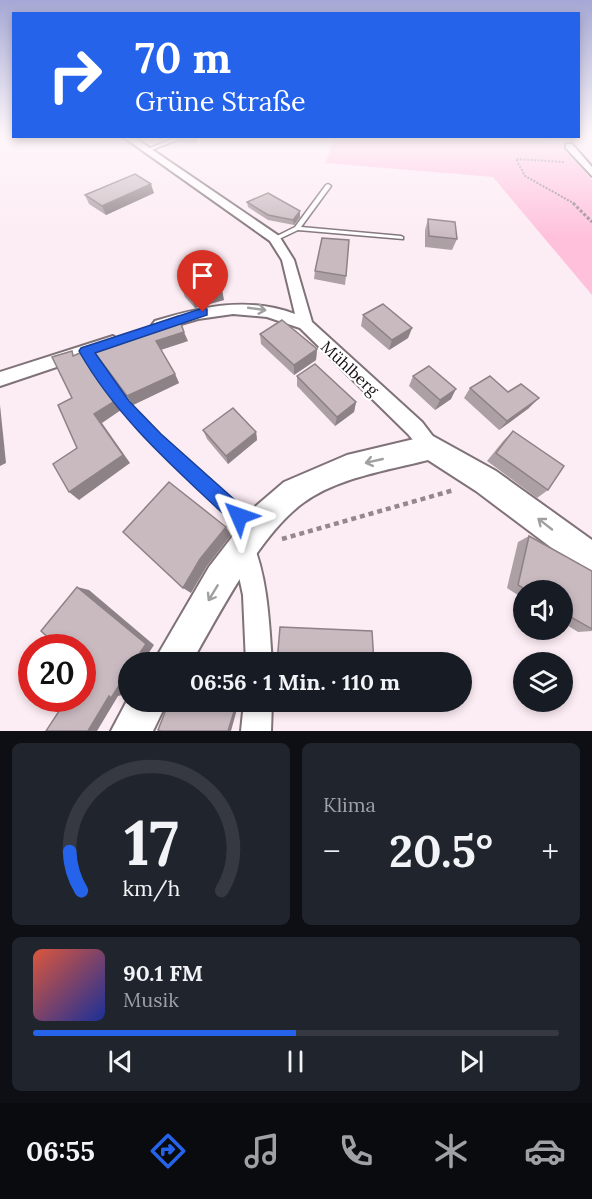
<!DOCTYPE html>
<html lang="de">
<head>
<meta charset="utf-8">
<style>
  :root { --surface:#171b24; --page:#20242c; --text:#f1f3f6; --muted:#9ea1a6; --line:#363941; --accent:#2563eb }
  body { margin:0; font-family:Lora,serif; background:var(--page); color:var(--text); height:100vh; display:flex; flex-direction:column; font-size:22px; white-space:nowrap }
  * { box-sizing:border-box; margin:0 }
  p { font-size:20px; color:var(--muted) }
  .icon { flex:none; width:33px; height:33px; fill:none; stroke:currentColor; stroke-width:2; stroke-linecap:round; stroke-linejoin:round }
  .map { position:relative; height:731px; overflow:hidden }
  .sheet { display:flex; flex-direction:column; gap:12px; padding:12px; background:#0d0f14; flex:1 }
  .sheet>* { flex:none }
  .hud { position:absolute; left:12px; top:12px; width:568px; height:126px; border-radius:0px; box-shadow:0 3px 9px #0003; background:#2563eb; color:#fff; overflow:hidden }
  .fabs { position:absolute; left:513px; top:580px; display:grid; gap:12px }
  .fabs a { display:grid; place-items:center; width:60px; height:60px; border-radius:50%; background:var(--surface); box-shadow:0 3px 9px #0003; font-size:30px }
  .speed { position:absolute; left:18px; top:634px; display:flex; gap:12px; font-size:30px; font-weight:700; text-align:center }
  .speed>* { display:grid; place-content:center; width:78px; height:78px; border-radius:50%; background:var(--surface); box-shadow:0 3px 9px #0003; line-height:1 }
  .speed .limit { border:9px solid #d22; background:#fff; color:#111 }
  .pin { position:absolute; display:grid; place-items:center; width:51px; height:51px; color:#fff; margin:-62px -26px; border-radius:50% 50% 50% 0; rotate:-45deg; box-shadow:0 0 6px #0007 }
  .pin .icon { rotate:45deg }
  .me { position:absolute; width:66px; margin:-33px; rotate:313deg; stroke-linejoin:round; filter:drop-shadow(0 0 4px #0008) }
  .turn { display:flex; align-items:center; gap:21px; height:126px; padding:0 24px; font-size:27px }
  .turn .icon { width:78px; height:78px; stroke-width:2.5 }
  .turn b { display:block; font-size:42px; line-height:51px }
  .big { font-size:45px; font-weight:700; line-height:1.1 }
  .sheet .tile { flex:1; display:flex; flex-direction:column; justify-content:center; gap:9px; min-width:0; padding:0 21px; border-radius:9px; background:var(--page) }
  .sheet .dial { align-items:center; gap:0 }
  .dial svg { height:156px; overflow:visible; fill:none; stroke:var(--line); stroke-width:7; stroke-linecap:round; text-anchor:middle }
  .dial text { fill:var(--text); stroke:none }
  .song { display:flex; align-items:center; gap:18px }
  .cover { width:72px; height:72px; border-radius:9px; background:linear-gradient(135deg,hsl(10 70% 55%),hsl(230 70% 35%)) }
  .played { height:6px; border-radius:3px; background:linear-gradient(90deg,var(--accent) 50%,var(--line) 50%) }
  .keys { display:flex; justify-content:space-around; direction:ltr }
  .heat { display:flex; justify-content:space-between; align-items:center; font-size:33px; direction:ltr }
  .sheet .tiles { flex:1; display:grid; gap:12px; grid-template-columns:1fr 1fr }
  .tile:last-child { grid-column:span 2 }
  .trip { position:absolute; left:118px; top:652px; width:354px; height:60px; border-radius:30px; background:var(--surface); box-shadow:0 3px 9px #0003; font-weight:700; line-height:60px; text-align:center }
  .dock { display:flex; height:96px; justify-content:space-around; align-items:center; background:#090b0e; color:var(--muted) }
  .dock .icon { width:42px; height:42px }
  .dock .current { color:var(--accent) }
  .dock b { font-size:27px; color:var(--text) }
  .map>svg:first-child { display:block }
  .green { fill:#ffc0dc }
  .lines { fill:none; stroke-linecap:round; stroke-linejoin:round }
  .lane-casing { stroke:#7f7278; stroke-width:3 }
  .street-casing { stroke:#7f7278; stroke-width:4 }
  .secondary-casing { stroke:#7f7278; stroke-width:4 }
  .path-far2 { stroke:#93888d; stroke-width:2; stroke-dasharray:2 1.5; stroke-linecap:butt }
  .path-far1 { stroke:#93888d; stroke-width:3; stroke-dasharray:3 2; stroke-linecap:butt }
  .path { stroke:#93888d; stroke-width:4.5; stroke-dasharray:5 4; stroke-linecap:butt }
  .lane { fill:#fff; fill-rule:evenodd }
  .street { fill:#fff; fill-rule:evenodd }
  .secondary { fill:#fff; fill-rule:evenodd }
  .wall { fill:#ada0a5 }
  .shaded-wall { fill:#8d8286 }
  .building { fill:#c9bac0; stroke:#8d8286; stroke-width:1.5 }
  .oneway { stroke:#a19fa0 }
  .route { fill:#2563eb; stroke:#184099; stroke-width:1.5 }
  .labels { text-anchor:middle; stroke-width:4.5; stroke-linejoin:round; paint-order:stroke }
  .street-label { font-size:16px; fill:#140f11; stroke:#fff }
</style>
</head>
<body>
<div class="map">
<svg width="592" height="731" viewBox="0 0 592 731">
  <rect width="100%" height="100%" fill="#fcecf3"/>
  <path class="green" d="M450,136L560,143L592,180V295L493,177L325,163L336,137Z"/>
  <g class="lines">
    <defs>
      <g id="lane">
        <path d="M180,136H187L149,151L145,150Z"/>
        <path d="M328,184L331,186L301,227L401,236L403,237V239L298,230L277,240H273V238L295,227L326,185Z"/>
        <path d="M86,348L89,349C100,366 111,382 124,398C163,444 210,483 255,523L257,527L255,531L251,533L247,531C187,476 124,422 82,351Z"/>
      </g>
      <g id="street">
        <path d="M122,136H132L279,236L294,260L312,322L422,422L441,447L438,453L431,456L424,453L408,434L300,328L267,317L233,314L198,319L160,330L155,329L152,325L155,321C202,307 247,296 295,314L282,260L270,241Z"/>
        <path d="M566,144H572L592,167V176L566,148Z"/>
        <path d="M113,336L121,342L119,346L0,386V372Z"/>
        <path d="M244,538L252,541C268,580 269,622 272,663H246L243,595L233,549L236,541Z"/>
        <path d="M244,702H272L271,731H241Z"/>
      </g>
      <g id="secondary">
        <path d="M431,435L496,471L592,540V575L581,570L476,491L428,460C389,470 336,478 303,503C259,535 219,615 191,663H153L209,567L256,506L284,482L347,455Z"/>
        <path d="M129,697V702H167L153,731H111Z"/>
      </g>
    </defs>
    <use href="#lane" class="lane-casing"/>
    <use href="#street" class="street-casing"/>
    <use href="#secondary" class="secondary-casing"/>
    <path class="path-far2" d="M564,162L516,159L525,176L575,204"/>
    <path class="path-far1" d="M573,203L592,222"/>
    <path class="path" d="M282,539L454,490"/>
    <use href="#lane" class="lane"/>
    <use href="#street" class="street"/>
    <use href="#secondary" class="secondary"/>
  </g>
  <g class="wall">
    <path d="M152,136H173L160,140Z"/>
    <path d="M177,136H196L197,143L179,142Z"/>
    <path d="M154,193L106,215L89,204L85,195Z"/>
    <path d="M247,202L300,217L294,225L268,220L248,207Z"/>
    <path d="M428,219L457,239L452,250L425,247V230Z"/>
    <path d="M315,271L346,276L345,285L314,279Z"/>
    <path d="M181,286L224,300L195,308L185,297Z"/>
    <path d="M363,315L412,328L408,338L389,350L361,326Z"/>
    <path d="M260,334L317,349L316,360L294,375L261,344Z"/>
    <path d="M188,341L161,350L175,374L179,383L133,405L92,349Z"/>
    <path d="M297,376L356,402L354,412L335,426L297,386Z"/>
    <path d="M413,376L451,399L435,410L409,386Z"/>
    <path d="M470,388L508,392L529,408L499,430L464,398Z"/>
    <path d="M203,430L256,432L257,440L228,464L207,439Z"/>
    <path d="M513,431L548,490L537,498L487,461L504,440Z"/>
    <path d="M529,536L592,571V631L578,632L562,622V591H524V599L507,588L518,542Z"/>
  </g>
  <g class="shaded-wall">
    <path d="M159,136H173L160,140Z"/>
    <path d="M151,184L154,193L106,215L102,206Z"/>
    <path d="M300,211V217L294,225L293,220Z"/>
    <path d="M222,289L224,300L195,308L191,297Z"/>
    <path d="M412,328L408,338L389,350L392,340Z"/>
    <path d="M184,332L188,341L160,350L156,341Z"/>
    <path d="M317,349L316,360L294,375V365Z"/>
    <path d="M175,374L179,383L133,405L127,396Z"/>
    <path d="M456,389L451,399L435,410L440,400Z"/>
    <path d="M539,398L529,408L499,430L507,421Z"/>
    <path d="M115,401L121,410L102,423L130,463L79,500L69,492L94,414Z"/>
    <path d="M356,402L354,412L335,426L337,417Z"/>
    <path d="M0,405L6,463L0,466Z"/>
    <path d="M256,432L257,440L228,464L226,456Z"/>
    <path d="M226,527L231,535L207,566L191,593L183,588L200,559Z"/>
    <path d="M77,587L89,590L154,645L142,663H133Z"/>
    <path d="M129,670V684L122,695L118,696L97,731H88L109,696Z"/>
    <path d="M237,702H239L231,731H228Z"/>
  </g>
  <g class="building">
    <path d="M135,174L151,184L102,206L85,195Z"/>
    <path d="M268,193L300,211L293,220L268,215L247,202Z"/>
    <path d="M428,219L455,222L457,239L429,236Z"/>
    <path d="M322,238L349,240L346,276L315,271Z"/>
    <path d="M207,275L222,289L191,297L181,286Z"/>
    <path d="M383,304L412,328L392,340L363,315Z"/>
    <path d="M178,316L184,332L156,341L175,374L127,396L92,349L127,334Z"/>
    <path d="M282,320L317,349L294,365L260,334Z"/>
    <path d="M72,351L73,356L80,353L115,401L94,414L123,455L69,492L53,464L77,448L58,405L72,398L52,357Z"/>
    <path d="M315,364L356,402L337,417L297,376Z"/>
    <path d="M429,366L456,389L440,400L413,376Z"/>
    <path d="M490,376L508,392L521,384L539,398L507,421L470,388Z"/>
    <path d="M233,408L256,432L226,456L203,430Z"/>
    <path d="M513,431L564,466L548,490L496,453Z"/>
    <path d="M169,482L226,527L200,559L183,588L123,532Z"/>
    <path d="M529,536L592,571V629L562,612V591H528L518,585Z"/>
    <path d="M77,587L146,644L133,663H129V670L111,698L109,696L88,731H46L67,699H82V675L84,672L82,671V648H59L41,631Z"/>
    <path d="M280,627L372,631L374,663H277Z"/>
    <path d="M169,702H237L228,731H161L158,730Z"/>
  </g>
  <defs><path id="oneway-shaft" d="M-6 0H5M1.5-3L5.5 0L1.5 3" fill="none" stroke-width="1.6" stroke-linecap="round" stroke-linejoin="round" transform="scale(1.5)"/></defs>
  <g class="oneway">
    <use href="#oneway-shaft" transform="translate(257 309) rotate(8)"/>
    <use href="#oneway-shaft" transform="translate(374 461) rotate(167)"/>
    <use href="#oneway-shaft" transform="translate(545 524) rotate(-142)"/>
    <use href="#oneway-shaft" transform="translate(213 593) rotate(121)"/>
  </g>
  <linearGradient id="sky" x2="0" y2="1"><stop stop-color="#a5a8d5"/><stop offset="0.57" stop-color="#fef6fa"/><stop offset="1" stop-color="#fef6fa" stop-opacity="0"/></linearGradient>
  <rect width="592" height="238" fill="url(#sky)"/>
  <path class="route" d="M203,308L207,309V315L95,353L129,401L161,434L246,510L248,516L246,523L239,525L233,523C177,470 117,419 79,351L81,348Z"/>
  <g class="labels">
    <g class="street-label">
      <text transform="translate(350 368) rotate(43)" y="6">Mühlberg</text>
    </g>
  </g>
</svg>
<div class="fabs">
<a><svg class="icon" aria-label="sound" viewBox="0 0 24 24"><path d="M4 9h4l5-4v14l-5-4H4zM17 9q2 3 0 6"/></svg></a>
<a><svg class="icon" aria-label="layers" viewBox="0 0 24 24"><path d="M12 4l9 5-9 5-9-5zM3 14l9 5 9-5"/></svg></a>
</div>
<div class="speed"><div class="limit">20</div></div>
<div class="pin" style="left:203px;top:312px;background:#d93025"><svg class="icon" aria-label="arrive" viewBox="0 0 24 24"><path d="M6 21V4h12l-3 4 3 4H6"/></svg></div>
<svg class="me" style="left:239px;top:516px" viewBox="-20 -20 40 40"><path d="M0-17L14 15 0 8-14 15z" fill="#2563eb" stroke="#fff" stroke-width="4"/></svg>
<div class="trip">06:56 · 1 Min. · 110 m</div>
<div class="hud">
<div class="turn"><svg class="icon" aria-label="right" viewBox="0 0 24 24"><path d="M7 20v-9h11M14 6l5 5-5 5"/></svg><div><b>70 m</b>Grüne Straße</div></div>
</div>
</div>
<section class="sheet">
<div class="tiles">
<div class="tile dial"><svg viewBox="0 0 100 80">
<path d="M14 69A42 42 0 1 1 86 69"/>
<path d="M14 69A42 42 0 0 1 8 49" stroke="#2563eb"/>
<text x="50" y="56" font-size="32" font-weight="700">17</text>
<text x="50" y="72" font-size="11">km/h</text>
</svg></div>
<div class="tile"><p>Klima</p>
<div class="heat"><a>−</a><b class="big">20.5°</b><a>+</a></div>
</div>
<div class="tile">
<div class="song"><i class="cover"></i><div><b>90.1 FM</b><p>Musik</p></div></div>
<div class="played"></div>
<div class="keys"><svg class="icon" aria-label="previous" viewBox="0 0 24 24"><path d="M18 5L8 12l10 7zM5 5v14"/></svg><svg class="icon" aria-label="pause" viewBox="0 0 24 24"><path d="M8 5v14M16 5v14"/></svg><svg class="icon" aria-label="next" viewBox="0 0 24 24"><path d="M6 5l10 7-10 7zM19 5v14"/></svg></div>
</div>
</div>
</section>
<nav class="dock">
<b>06:55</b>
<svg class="icon current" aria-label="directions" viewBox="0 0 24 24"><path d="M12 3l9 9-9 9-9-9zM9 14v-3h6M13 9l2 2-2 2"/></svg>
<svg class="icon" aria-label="music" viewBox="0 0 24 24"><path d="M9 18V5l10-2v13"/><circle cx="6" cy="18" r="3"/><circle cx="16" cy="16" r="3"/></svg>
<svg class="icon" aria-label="phone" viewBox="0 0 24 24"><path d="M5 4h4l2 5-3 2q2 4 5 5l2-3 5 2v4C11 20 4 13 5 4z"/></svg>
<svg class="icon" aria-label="climate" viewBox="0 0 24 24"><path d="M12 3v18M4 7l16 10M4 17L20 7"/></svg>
<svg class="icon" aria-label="car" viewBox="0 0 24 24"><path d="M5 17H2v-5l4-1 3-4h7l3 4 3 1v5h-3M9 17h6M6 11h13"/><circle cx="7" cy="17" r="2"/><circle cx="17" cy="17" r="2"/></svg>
</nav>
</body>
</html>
